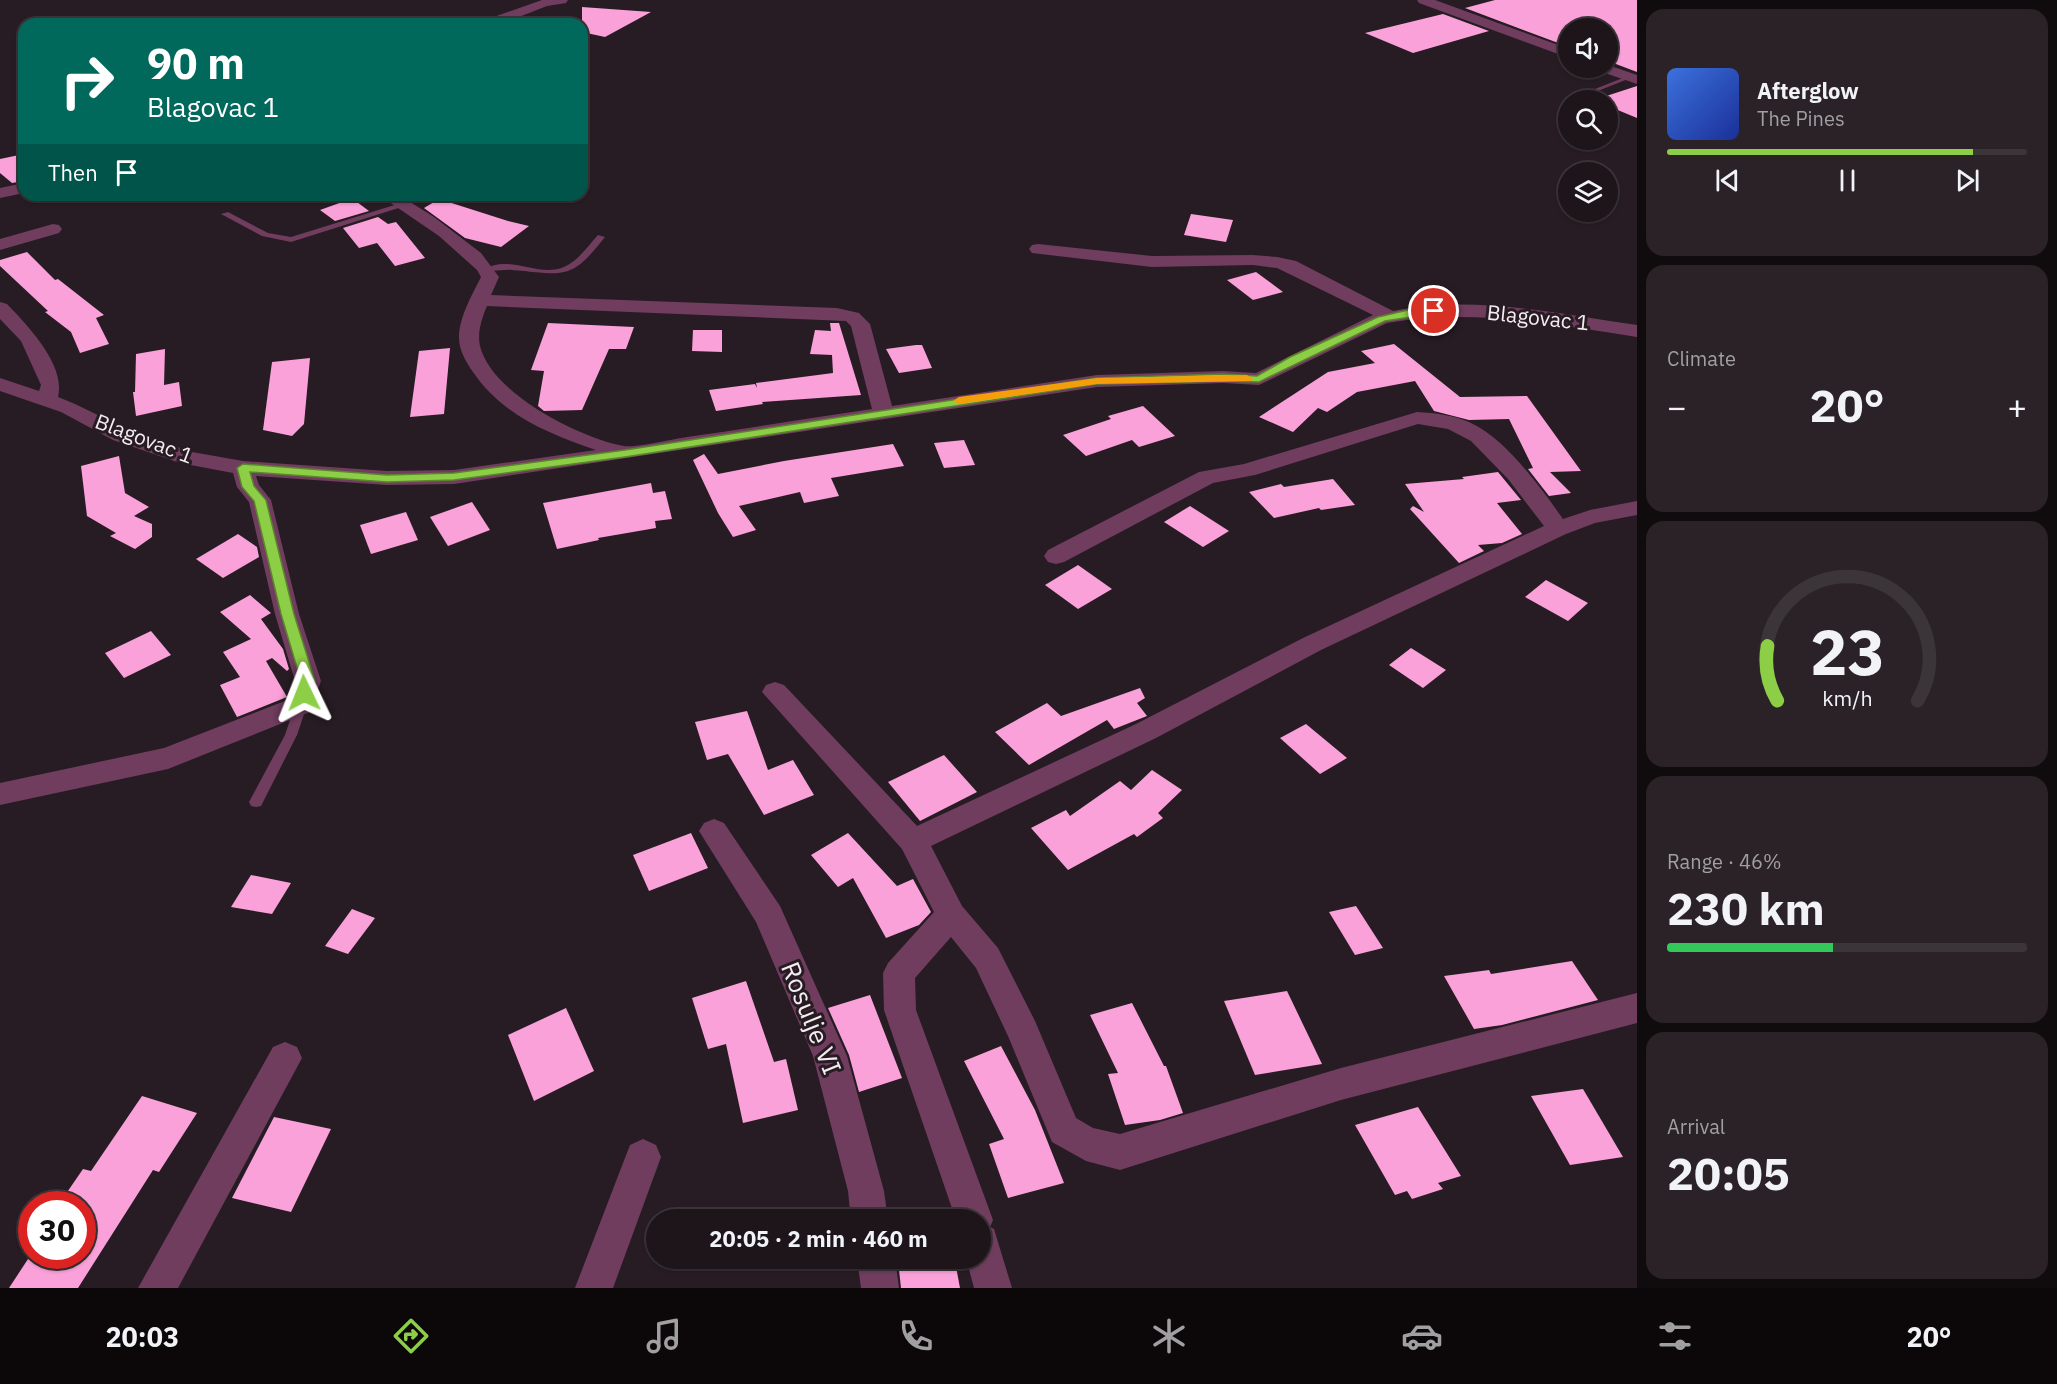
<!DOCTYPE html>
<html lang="en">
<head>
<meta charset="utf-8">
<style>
  :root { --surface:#1d151a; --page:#2a2227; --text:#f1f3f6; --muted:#a09fa2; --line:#3b3439; --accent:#8cce45 }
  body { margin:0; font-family:"IBM Plex Sans",sans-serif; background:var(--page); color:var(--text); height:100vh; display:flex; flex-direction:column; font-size:22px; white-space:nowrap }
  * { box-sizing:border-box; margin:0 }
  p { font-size:20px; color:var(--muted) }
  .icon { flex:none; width:33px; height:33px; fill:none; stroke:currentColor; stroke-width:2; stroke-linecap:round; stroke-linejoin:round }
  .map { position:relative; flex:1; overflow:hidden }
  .sheet { display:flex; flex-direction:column; gap:9px; padding:9px; background:#100c0e; width:420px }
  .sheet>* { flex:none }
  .banner { position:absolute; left:18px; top:18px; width:570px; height:183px; border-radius:18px; box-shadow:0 2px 4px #0004,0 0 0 2px var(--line); background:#00695c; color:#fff; overflow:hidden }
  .fabs { position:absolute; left:1558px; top:18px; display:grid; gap:12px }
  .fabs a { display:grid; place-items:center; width:60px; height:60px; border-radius:50%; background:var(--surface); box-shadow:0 2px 4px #0004,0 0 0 2px var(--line); font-size:30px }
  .speed { position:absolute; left:18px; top:1191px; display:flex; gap:12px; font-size:30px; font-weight:700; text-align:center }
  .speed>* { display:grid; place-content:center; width:78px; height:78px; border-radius:50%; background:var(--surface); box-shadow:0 2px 4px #0004,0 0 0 2px var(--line); line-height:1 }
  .speed .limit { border:9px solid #d22; background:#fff; color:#111 }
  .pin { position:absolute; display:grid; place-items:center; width:51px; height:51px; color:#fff; margin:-26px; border:3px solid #fff; border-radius:50%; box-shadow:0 2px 6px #0007 }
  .me { position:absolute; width:66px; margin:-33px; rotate:358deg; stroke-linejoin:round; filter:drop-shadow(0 0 4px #0008) }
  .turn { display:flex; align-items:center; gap:21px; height:126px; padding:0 30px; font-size:27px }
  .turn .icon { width:78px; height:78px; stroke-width:2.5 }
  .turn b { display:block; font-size:42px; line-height:51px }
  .then { display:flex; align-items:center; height:57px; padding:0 30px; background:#0003; gap:12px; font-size:22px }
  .big { font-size:45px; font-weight:700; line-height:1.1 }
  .sheet .tile { flex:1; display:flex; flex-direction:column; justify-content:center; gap:9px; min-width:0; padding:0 21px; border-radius:18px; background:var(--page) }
  .sheet .dial { align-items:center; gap:0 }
  .dial svg { height:156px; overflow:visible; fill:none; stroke:var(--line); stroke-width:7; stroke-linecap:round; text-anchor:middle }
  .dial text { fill:var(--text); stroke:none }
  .song { display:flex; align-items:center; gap:18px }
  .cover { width:72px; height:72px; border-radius:9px; background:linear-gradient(135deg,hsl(220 70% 55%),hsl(230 70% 35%)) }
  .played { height:6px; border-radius:3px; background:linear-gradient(90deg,var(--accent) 85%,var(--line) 85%) }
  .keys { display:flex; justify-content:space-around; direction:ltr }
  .heat { display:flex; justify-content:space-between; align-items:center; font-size:33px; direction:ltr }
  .charge { height:9px; border-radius:4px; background:linear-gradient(90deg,#34c759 46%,var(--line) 0) }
  .trip { position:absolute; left:646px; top:1209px; width:345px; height:60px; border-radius:30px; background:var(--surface); box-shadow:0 2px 4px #0004,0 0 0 2px var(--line); font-weight:700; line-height:60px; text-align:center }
  .dock { display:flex; height:96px; justify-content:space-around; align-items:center; background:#0c080a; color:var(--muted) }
  .dock .icon { width:42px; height:42px }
  .dock .on { color:var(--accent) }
  .dock b { font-size:27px; color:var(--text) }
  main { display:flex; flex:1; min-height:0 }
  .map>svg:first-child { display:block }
  .building { fill:#faa1da }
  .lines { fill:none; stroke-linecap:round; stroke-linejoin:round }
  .lane { fill:#703d5f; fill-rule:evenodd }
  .street { fill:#703d5f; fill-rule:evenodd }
  .route { fill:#8cce45; stroke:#5b862d; stroke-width:1.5 }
  .slow { fill:#f59e0b }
  .labels { text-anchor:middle; stroke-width:6; stroke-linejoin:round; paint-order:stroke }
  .street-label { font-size:21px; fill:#f4ecf0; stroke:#271c23 }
  .near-street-label { font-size:26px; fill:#f4ecf0; stroke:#271c23 }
</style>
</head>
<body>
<main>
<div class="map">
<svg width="1637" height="1288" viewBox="0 0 1637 1288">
  <rect width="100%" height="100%" fill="#271c23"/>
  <g class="building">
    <path d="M1495,0H1637V72L1608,61V28H1569V47L1465,8Z"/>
    <path d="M582,7L651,12L605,37L582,32Z"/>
    <path d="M1443,14L1489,31L1413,53L1365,33Z"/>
    <path d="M1637,86V118L1608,106V100H1594Z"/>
    <path d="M24,154V181L12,183L0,173V159Z"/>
    <path d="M349,196L369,211L335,221L320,210L345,201Z"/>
    <path d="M439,199L508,221L529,226L501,247L465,238L424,208Z"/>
    <path d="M1191,214L1233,220L1226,242L1184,235Z"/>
    <path d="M378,217L388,224L396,222L425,258L395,266L377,243L359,248L343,228Z"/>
    <path d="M27,252L55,280L58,279L104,315L96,318L109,344L80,353L71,332L45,312L48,311L0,266V260Z"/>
    <path d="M1256,272L1283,292L1253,300L1227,280Z"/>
    <path d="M548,323L634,327L626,349H609L582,410L544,411L538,406L544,371L531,370Z"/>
    <path d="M830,323H839L861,395L762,402L763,404L716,411L709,390L755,384L757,388L756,383L833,373L832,355L810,354L815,330L831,331Z"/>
    <path d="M693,330H722V352L692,351Z"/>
    <path d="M1394,344L1460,397L1527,396L1581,471L1550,472L1571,493L1549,496L1528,469L1533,468L1509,419L1469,420L1434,411L1415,381L1357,392L1327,412L1318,408L1293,432L1259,417L1328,372L1375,363L1361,351Z"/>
    <path d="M916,345H922L932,368L899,373L886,349Z"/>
    <path d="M450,348L444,414L410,417L419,351Z"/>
    <path d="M165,349L164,385L179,382L182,406L136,416L133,392H135L136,354Z"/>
    <path d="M310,358L304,424L292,436L263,430L272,362Z"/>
    <path d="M1143,406L1175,436L1139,447L1132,440L1086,456L1063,435L1111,419L1108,416Z"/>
    <path d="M964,440L975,465L944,468L934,443Z"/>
    <path d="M893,444L904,466L831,478L839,496L804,503L800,492L739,506L756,530L733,537L718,513L693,460L704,454L718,474L784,461Z"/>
    <path d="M119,456L125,493L149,507L134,516L152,524V537L135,549L110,536L116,533L87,516L81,466Z"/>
    <path d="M1498,472L1521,500L1497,503L1522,534L1502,543L1478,545L1484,551L1459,563L1410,509L1413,506L1424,512L1405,484L1464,479L1462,477Z"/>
    <path d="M1333,479L1355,505L1321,510L1319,508L1274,518L1249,492L1281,484L1284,487Z"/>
    <path d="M651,483L653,493L665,491L672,519L655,521L656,528L598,538L599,540L557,549L543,503Z"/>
    <path d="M472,502L490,530L448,546L430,517Z"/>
    <path d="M1190,506L1229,531L1203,547L1164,522Z"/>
    <path d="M406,512L418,540L371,554L360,525Z"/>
    <path d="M238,534L257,547L259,557L223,578L196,559Z"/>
    <path d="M1078,565L1112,589L1078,609L1045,585Z"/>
    <path d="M1546,580L1588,603L1568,621L1525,597Z"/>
    <path d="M250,595L271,613L261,619L283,649L289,669L287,671L272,658L266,661L287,697L237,717L220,685L240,677L223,652L251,639L220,612Z"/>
    <path d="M151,631L171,655L124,678L105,653Z"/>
    <path d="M1411,648L1446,670L1423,688L1389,665Z"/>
    <path d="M1140,688L1145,698L1137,703L1147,716L1114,729L1107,720L1029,765L995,732L1047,703L1061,716Z"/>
    <path d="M747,711L768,770L793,760L814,795L764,815L728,754L707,760L695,722Z"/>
    <path d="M1306,724L1347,758L1320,774L1280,738Z"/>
    <path d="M944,755L977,792L920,821L888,782Z"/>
    <path d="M1152,770L1182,790L1158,813L1163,818L1137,837L1134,834L1068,870L1031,828L1066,810L1070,816L1120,781L1131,790Z"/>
    <path d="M691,833L708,868L649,891L633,855Z"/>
    <path d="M848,833L897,886L913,879L931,912L919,925L886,938L853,878L838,887L811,855Z"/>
    <path d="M251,875L291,883L272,914L231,907Z"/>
    <path d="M1356,906L1383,948L1355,955L1329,912Z"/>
    <path d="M352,909L375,918L348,954L325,946Z"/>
    <path d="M1572,961L1598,1000L1502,1025L1474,1029L1444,976L1489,970L1491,974Z"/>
    <path d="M746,981L774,1062L786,1059L798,1110L743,1123L726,1044L708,1049L692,998Z"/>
    <path d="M1287,991L1322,1064L1255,1075L1224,1001Z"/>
    <path d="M870,995L902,1078L859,1092L849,1055L828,1008Z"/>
    <path d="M1132,1003L1164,1066H1166L1183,1113L1160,1120L1125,1125L1108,1074L1118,1073L1090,1015Z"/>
    <path d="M566,1008L594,1071L534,1101L508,1035Z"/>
    <path d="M1001,1046L1035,1110L1064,1183L1008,1198L989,1144L1004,1139L964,1061Z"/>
    <path d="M1583,1089L1623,1157L1570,1165L1531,1096Z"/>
    <path d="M142,1096L197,1113L159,1172L153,1170L78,1288H9L30,1256H82V1204H59L83,1169L91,1171Z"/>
    <path d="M1418,1107L1461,1176L1438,1183L1443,1189L1412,1199L1407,1191L1395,1195L1355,1125Z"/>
    <path d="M274,1117L331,1129L291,1212L232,1198Z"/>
    <path d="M955,1261L960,1288H901L899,1270Z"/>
  </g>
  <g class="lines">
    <g class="lane">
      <path d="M1628,76L1633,77L1575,100L1569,102L1567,100Z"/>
      <path d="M401,203L408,205L291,242L262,236L221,214L228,212L268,233L291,237Z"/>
      <path d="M598,235L605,237C570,282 564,274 512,270C503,269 491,273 485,269C508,254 539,278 564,267C578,261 588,246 598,235Z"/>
      <path d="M301,700L305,702L307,705L297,735L261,806L256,807L251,806L249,802L285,735L295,705L297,702Z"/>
    </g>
    <g class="street">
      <path d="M542,0H568L566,3L547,6L501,24H480L482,21Z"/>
      <path d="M1417,0H1435L1569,49V58L1419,3Z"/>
      <path d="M1608,65L1637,75V84L1599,71L1597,68H1608Z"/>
      <path d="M24,183V193L0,198V188Z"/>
      <path d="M379,195H399L434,217L481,253L499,277L491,295L837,308L859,313L870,324L892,406L1097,375L1223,371L1256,373L1373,315L1277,268L1253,265L1152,267L1032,253L1029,249L1032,245L1038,244L1152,256L1253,255L1277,257L1296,261L1393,311C1471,294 1560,314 1637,325V337C1554,324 1470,308 1387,323L1259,385L1223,383L1097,387L454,484L387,485L256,476L259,485L271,500L299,614L321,681L310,712L168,769L0,805V783L164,748L290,699L295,681L275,614L249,502L237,487L233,473L180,463L113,440L61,412L0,391V378L39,391L41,385L21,341L0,319V302L7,304C28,326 66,365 58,397L75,404L129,430L192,452L243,461L387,471L454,470L596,450C549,434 502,415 473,372C466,362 459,350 459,338C459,317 472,295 481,277L477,270L439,236ZM487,306L846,321L851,326L872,409C810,418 749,428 687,437C672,439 637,448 624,446C580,438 491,393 480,346C477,332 482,318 487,306Z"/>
      <path d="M53,224L59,225L62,229L59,233L0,250V239Z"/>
      <path d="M1417,412C1435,413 1454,415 1471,423C1506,439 1541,488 1563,519L1590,510L1637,501V515L1595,523L1566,534L1321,650L1156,738L931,846L962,906L998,948L1035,1021L1076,1118L1093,1128L1120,1134L1341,1068L1637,993V1023L1341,1100L1120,1170L1086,1161L1052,1142L1008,1036L976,968L951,937L915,978L916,1010L993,1220L990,1227L994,1229L1012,1288H974L966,1258H981V1220H956L884,1010L883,973L888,963L934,912L902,849L762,692L766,685L775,682L784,685L917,826L1136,724L1303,638L1544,526L1508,479L1471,441L1448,429L1418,424L1255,475L1213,483L1064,562L1056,564L1048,562L1044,556L1048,550L1199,472L1244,464Z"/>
      <path d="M714,819L724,823L780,906L847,1056L884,1191L888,1220H851L848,1191L813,1056L756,922L699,831L704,823Z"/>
      <path d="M285,1042L297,1047L302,1058L178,1288H138L273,1047Z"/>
      <path d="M643,1139L656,1145L661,1157L613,1288H575L630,1145Z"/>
      <path d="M857,1258H895L899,1288H861Z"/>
    </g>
  </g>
  <path class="route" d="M1434,308L1439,311L1437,313L1385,321L1259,382L1223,381L1097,384L625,457L454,480L387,482L250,472L254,486L266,500L294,614L315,681L310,697L304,698L297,693L301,681L281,614L254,501L242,487L237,468L243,464L387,475L454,473L625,450L1097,378L1223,374L1257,376L1290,357L1378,317L1408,310Z"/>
  <path class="slow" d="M1247,375L1253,379L1251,381L1097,384L959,404L953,401L959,397L1097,378Z"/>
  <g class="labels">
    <g class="street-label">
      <text transform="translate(1538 318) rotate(6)" y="7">Blagovac 1</text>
      <text transform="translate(144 439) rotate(21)" y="7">Blagovac 1</text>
    </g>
    <g class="near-street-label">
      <text transform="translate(811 1018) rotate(68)" y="9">Rosulje VI</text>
    </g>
  </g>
</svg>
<div class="fabs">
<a><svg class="icon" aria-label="sound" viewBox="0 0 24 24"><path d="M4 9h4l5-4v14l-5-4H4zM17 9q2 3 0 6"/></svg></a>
<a><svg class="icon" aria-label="search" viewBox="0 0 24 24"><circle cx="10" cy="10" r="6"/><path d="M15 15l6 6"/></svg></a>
<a><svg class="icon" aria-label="layers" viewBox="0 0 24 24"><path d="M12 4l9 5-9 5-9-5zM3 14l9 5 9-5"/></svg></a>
</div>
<div class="speed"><div class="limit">30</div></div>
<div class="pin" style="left:1434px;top:311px;background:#d93025"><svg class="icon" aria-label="arrive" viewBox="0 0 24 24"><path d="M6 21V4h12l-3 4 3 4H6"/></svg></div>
<svg class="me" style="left:304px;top:693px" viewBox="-20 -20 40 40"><path d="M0-17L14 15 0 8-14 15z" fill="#8cce45" stroke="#fff" stroke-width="4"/></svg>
<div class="trip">20:05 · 2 min · 460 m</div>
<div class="banner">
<div class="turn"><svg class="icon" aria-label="right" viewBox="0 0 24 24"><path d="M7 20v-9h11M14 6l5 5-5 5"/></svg><div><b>90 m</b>Blagovac 1</div></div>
<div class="then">Then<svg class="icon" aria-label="arrive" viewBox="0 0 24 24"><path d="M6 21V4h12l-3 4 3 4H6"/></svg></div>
</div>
</div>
<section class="sheet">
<div class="tile">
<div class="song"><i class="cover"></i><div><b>Afterglow</b><p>The Pines</p></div></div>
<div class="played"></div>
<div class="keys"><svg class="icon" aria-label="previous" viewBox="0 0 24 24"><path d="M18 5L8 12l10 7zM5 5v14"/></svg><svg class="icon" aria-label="pause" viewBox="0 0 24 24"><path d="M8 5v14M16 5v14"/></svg><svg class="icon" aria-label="next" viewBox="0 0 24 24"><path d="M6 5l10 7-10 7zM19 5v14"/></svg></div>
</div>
<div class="tile"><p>Climate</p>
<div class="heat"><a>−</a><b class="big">20°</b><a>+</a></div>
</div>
<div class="tile dial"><svg viewBox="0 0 100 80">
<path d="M14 69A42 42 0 1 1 86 69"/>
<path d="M14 69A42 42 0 0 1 9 41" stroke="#8cce45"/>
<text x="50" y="56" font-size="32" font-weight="700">23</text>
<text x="50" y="72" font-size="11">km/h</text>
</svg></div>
<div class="tile"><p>Range · 46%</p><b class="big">230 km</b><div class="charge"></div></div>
<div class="tile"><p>Arrival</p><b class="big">20:05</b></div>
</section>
</main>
<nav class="dock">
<b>20:03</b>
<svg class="icon on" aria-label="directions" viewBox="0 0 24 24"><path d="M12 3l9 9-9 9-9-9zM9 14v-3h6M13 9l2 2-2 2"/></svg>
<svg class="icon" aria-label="music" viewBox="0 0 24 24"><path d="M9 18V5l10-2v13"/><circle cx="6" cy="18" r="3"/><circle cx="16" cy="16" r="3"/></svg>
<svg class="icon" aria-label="phone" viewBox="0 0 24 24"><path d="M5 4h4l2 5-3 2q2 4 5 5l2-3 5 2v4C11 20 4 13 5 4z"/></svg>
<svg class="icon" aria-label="climate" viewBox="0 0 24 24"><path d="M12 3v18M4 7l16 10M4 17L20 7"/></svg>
<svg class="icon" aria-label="car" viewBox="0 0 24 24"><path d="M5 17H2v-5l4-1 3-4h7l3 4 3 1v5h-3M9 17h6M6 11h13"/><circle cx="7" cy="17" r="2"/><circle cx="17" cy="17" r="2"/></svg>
<svg class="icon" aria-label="filters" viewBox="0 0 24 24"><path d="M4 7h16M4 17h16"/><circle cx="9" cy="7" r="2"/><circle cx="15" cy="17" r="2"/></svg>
<b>20°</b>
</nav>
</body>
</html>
